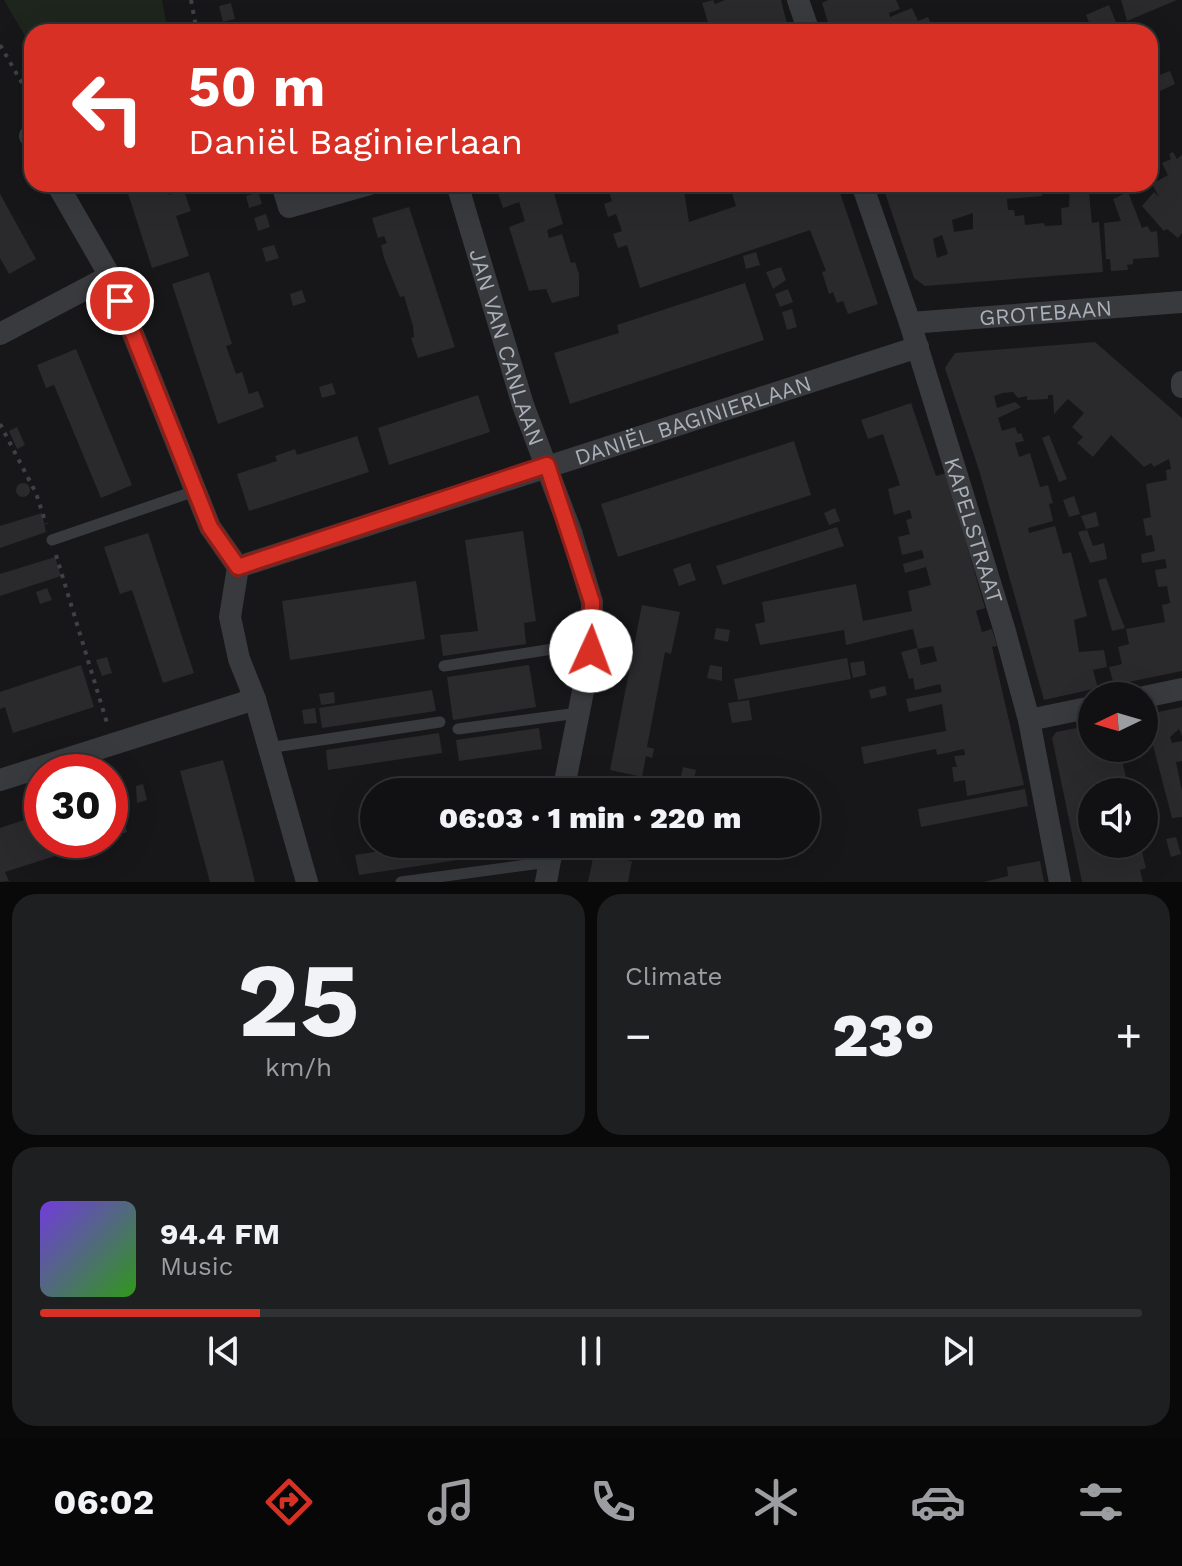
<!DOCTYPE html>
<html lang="en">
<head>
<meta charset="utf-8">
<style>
  :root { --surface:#111113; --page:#1e1f21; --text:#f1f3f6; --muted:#9c9da0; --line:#303133; --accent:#d93025 }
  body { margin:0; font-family:"Work Sans",sans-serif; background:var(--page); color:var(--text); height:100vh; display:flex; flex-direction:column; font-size:30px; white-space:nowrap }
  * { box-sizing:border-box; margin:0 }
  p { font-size:26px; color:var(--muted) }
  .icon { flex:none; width:44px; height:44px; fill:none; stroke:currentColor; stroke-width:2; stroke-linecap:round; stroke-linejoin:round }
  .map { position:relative; height:882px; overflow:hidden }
  .details { display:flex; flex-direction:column; gap:12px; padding:12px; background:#09090a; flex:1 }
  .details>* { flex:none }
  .guide { position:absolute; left:24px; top:24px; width:1134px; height:168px; border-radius:24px; box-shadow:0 8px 32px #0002,0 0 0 2px var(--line); background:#d93025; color:#fff; overflow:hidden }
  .needle { width:52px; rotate:265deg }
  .fabs { position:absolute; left:1078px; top:682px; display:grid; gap:16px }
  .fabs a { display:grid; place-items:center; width:80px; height:80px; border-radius:50%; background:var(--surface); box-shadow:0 8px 32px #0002,0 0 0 2px var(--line); font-size:40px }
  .speed { position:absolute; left:24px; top:754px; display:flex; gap:16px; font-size:40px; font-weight:700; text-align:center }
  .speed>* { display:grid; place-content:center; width:104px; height:104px; border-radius:50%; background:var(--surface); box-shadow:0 8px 32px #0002,0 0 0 2px var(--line); line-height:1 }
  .speed .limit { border:12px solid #d22; background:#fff; color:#111 }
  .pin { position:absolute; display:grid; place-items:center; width:68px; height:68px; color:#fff; margin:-34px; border:4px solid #fff; border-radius:50%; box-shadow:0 2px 8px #0007 }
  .me { position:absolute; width:88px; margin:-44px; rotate:2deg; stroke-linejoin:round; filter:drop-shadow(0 0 6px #0008) }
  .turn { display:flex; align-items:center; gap:28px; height:168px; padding:0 32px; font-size:36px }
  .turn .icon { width:104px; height:104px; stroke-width:2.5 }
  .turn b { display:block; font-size:56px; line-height:68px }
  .big { font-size:60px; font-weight:800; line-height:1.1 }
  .details .widget { flex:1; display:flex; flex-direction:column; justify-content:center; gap:12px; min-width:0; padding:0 28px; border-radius:24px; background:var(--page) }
  .details .dial { align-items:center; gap:0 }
  .dial b { font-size:104px; line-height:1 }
  .song { display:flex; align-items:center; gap:24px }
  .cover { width:96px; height:96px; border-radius:12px; background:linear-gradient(135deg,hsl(260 70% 55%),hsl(110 70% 35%)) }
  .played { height:8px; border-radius:4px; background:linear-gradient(90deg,var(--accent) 20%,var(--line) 20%) }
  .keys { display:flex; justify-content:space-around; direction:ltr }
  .heat { display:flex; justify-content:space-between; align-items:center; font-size:44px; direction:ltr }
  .details .tiles { flex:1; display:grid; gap:12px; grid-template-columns:1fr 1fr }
  .widget:last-child { grid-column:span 2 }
  .trip { position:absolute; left:360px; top:778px; width:460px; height:80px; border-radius:40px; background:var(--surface); box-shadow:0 8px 32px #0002,0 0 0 2px var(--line); font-weight:800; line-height:80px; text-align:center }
  .menu { display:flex; height:128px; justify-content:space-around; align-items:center; background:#070708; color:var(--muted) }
  .menu .icon { width:56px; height:56px }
  .menu .current { color:var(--accent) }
  .menu b { font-size:36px; color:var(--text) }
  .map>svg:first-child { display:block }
  .green { fill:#1d251d }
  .building { fill:#2a2a2d; fill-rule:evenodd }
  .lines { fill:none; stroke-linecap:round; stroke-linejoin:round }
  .path { stroke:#3e4146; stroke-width:4; stroke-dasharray:4 6; stroke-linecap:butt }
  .lane { stroke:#383a3e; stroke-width:11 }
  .street { stroke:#383a3e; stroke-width:22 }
  .route-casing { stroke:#8d1f18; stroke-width:20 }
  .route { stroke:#d93025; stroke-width:14 }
  .labels { text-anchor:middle; stroke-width:8; stroke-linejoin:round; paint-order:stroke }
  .street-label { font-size:22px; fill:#a9b0b9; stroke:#121214 }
</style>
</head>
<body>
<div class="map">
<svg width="1182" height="882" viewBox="0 0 1182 882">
  <rect width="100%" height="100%" fill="#171719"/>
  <path class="green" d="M4,0H162L168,32H32V48Z"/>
  <g class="building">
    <path d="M713,0L715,4L725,0H781L789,32H711L702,3Z"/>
    <path d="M828,0H896L900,9L889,13L890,17L912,8L918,21L928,17L933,29L925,32H831L822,3Z"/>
    <path d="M1121,0H1177L1127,21Z"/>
    <path d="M231,3L235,19L223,22L219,6Z"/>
    <path d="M1109,5L1117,25L1093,32L1086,15Z"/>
    <path d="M1170,71L1175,84L1160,91L1154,77Z"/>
    <path d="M1173,152L1177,159L1182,155V233L1178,238L1167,229L1164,231L1142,206L1154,192L1159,197L1152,184L1168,175L1162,163L1171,159L1169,154Z"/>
    <path d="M125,184H166L169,195L184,191L191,211L176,216L189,256L152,268Z"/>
    <path d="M495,184H542L545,193L553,190L563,224L547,230L549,238L562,234L571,263L575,262L579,274V296L552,303L546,289L529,291L509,227L525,221L519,202L503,208Z"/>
    <path d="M589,184H683L689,222L736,206L732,193L758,184H771L775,193L783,191L781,184H837L878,304L848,314L843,301L837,303L833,292L829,294L822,272L826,271L810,230L640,288L627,245L618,248L613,234L622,231L616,214L608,217L604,204L612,201L607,185L591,190Z"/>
    <path d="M882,184H1059L1042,188V196L1007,199L1008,210H1014L1015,216L1024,215L1025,225L1044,223L1045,226L1062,225L1061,208L1069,207L1070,184H1088L1092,223L1099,222L1103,272L925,286L914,278ZM973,213V229L954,232L952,220ZM942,235L948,254L937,258L933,239Z"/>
    <path d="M258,192L262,204L249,208L246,196Z"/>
    <path d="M1128,192L1142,228L1147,226L1151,232L1157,231L1159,257L1133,259V264L1127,265L1128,270L1111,271L1110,259H1106L1104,223L1121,221L1113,199Z"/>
    <path d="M0,194L36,259L9,274L0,258Z"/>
    <path d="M409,207L455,347L418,358L411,338L414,337L413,326L404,296L400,297L384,258L381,245L387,243L384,236L378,238L372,218Z"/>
    <path d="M266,214L270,227L258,231L254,218Z"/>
    <path d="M274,245L279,258L266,262L262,248Z"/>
    <path d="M756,252L760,265L746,269L743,256Z"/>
    <path d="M781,267L786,280L773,289L766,272Z"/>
    <path d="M209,272L232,344L226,346L236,374L242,372L249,394L258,391L264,407L218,424L172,284Z"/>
    <path d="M745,283L764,340L570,404L554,353L619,333L617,325Z"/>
    <path d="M788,289L793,302L780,307L775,294Z"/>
    <path d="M302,290L306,302L293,306L290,294Z"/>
    <path d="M792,309L797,327L787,330L782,312Z"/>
    <path d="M1095,342L1182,418V671L1114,685L1109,667L1122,664L1118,647L1129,644L1126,629L1165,622L1162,605L1170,603L1167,586L1158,587L1155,570L1167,568L1165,559L1142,563L1141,554L1155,551L1152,535L1146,536L1143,519L1151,517L1146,484L1167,480L1166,470L1171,469L1169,459L1154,467L1151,463L1144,467L1111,435L1093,457L1077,443L1083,437L1072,427L1084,413L1068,399L1054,414L1053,395H1048V399L1027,400V396L1018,398L1013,392L1003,393L994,396L997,408L1015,402L1021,407L998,418L1002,431L1015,427L1018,434L1021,433L1024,441L1015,443L1019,457L1030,453L1040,487L1048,485L1053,503L1049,504L1053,521L1028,528L1029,533L1055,526L1063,554L1071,552L1087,616L1074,620L1079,652L1104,650L1107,667L1093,670L1098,688L1044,700L979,470L945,368L955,353Z"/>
    <path d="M76,349L132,485L101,498L54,385L46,388L37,365Z"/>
    <path d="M332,383L336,394L322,398L319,387Z"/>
    <path d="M478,395L490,432L389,465L378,428Z"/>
    <path d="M911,403L936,476L946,473L985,608L976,611L982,632L992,629L997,646L992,647L1024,785L967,796L965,780L954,782L952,767H957L954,756L965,755L964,749L937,755L936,749L926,751L864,764L861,747L946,731L942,704L909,712L906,699L942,692L940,684L915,690L913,678L909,679L901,652L917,648L921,665L937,661L933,646L918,649L913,629L846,645L844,630L760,645L755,624L765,622L762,602L856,584L863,621L912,611L908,591L931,585L926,567L905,573L903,564L924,558L922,550L902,555L898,537L910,534L906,520L912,518L910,510L894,515L888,489L900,485L883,434L868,439L861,420Z"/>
    <path d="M17,427L25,445L17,449L9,431Z"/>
    <path d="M1049,435L1067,479L1059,482L1042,438Z"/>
    <path d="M357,436L369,472L249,511L237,474L277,461L275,456L295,449L297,455Z"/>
    <path d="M794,441L811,495L618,557L601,504Z"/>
    <circle cx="23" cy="490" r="7"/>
    <path d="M1074,496L1080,514L1069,517L1063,500Z"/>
    <path d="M835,508L840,521L829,525L824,513Z"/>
    <path d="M1096,512L1099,526L1086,529L1081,516Z"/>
    <path d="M42,513L46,532L0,548V526Z"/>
    <path d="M837,527L844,546L723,585L716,566Z"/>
    <path d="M1087,530L1093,546L1104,543L1107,559L1090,563L1078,532Z"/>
    <path d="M523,531L536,621L524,623L526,644L443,656L440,635L478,631L465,540Z"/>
    <path d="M148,533L194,673L163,683L132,590L120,594L104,547Z"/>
    <path d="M55,557L61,576L0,596V574Z"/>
    <path d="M690,563L696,580L679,586L673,569Z"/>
    <path d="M1106,578L1117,608L1125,628L1112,631L1098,580Z"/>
    <path d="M416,581L425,639L290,660L282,601Z"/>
    <path d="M47,588L52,600L40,604L36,592Z"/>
    <path d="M642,605L680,612L671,654L665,652L657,694L647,747L654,749L652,758L646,756L642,777L610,770Z"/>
    <path d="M716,628L730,630L728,642L714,639Z"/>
    <path d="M107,657L112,673L102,676L96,660Z"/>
    <path d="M847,658L851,679L738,700L734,679Z"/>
    <path d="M864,661L866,675L853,678L850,663Z"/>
    <path d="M81,665L94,707L13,733L5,707L0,709V692Z"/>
    <path d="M529,665L536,707L453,720L447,677Z"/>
    <path d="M710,665L722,667V681L707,678Z"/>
    <path d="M885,686L887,695L871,699L869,690Z"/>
    <path d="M432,690L436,711L322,728L319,708Z"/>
    <path d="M334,692L335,703L321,705L319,694Z"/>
    <path d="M749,700L752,720L732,723L728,703Z"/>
    <path d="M1182,707V736L1179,729L1170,737L1172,743L1182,741V761L1176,762L1182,791V817L1172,818L1150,734L1144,735V715Z"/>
    <path d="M315,708L317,723L304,724L302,710Z"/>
    <path d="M1092,725V748H1129L1130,753L1121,755L1129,792H1092V844H1140L1146,868L1140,870L1143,882H1082L1052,738L1056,732Z"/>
    <path d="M539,728L542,749L459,761L456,740Z"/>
    <path d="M439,733L442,753L328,770L326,750Z"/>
    <path d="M223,760L245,842L255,882H210L180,771Z"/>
    <path d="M683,767L696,770L693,783L680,780Z"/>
    <path d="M143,784L147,800L137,803L136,786Z"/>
    <path d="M1025,789L1028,806L921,827L918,809Z"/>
    <path d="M114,791L127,832L110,838V792Z"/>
    <path d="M42,814V840L102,841L5,872L9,881L0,882V828Z"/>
    <path d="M1176,837L1181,854L1171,857L1166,839Z"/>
    <path d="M425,844H488L490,855L359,875L355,855Z"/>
    <path d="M596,844H629L625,860L632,861L628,882H588Z"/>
    <path d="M1040,861L1044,882H984L1008,876L1007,867Z"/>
  </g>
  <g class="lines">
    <g class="path">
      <path d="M191,0L197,32"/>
      <path d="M0,45L32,100"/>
      <path d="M0,424L36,493L46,524"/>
      <path d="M56,555L107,723"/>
    </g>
    <g class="lane">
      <path d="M52,540L195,491"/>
      <path d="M444,666L591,643"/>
      <path d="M458,729L578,713"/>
      <path d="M268,748L440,722"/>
      <path d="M401,882L549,862"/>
    </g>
    <g class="street">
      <path d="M798,0L809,32"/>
      <path d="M30,136L32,139"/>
      <path d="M57,184L110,276L210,527L238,567L230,617L239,659L255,699L307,882"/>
      <path d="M282,184L289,207L370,184"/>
      <path id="s1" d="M452,184L458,187L523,405L571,532L592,602L591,651L563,792"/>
      <path id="s2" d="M862,184L910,323L1004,628L1029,720L1060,882"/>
      <path id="s3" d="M910,323L1182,302"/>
      <path d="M0,334L110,276"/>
      <path d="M1182,382V387"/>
      <path id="s4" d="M238,567L918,347"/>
      <path d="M1144,697L1182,689"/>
      <path d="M1029,720L1092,707"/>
      <path d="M0,780L255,699"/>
      <path d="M546,882L553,844"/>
    </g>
  </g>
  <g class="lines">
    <defs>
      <path id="route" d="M120,301L210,527L238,567L547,465L592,602L591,651"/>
    </defs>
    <use href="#route" class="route-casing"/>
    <use href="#route" class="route"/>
  </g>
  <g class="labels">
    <g class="street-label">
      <text dy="8" stroke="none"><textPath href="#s3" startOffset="136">GROTEBAAN</textPath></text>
      <text dy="8" stroke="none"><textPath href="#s1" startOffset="174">JAN VAN CANLAAN</textPath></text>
      <text dy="8" stroke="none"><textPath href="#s4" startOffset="478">DANIËL BAGINIERLAAN</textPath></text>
      <text dy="8" stroke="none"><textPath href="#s2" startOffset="364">KAPELSTRAAT</textPath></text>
    </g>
  </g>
</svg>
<div class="fabs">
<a><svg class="needle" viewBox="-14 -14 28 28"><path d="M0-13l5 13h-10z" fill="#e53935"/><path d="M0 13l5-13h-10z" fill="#9c9da0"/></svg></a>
<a><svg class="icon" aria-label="sound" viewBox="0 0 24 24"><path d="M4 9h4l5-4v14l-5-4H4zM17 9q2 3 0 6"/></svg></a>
</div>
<div class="speed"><div class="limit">30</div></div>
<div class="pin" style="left:120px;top:301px;background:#d93025"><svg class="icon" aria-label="arrive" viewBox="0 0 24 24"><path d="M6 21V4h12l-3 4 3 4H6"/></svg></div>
<svg class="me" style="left:591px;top:651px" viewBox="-20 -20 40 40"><circle r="19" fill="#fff"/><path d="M0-13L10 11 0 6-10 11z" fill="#d93025"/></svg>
<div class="trip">06:03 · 1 min · 220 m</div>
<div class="guide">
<div class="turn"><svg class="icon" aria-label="left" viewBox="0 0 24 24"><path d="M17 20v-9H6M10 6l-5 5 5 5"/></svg><div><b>50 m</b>Daniël Baginierlaan</div></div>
</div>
</div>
<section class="details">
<div class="tiles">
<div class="widget dial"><b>25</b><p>km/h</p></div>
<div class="widget"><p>Climate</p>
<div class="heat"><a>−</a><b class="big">23°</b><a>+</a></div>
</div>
<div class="widget">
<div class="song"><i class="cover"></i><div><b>94.4 FM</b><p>Music</p></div></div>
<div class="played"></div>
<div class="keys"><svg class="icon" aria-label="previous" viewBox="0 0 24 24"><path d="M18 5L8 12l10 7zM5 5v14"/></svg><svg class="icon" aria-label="pause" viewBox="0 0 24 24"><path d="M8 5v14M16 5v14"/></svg><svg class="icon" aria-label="next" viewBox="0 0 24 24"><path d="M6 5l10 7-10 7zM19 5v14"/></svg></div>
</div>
</div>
</section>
<nav class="menu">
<b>06:02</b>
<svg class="icon current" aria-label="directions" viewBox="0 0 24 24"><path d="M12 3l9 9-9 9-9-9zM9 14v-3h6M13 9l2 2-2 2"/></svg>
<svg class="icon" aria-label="music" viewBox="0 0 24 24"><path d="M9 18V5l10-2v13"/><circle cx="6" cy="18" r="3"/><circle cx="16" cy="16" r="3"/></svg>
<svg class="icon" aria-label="phone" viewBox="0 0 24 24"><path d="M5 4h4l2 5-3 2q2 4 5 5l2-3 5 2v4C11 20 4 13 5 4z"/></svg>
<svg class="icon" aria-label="climate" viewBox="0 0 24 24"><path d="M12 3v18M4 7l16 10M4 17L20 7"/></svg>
<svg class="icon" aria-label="car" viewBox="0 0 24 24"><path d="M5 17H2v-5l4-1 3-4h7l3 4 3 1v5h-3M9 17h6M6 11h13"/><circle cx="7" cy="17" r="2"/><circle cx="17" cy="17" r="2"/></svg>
<svg class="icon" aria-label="filters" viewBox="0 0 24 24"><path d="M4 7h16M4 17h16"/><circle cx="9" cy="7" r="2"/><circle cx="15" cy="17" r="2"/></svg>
</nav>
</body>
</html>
